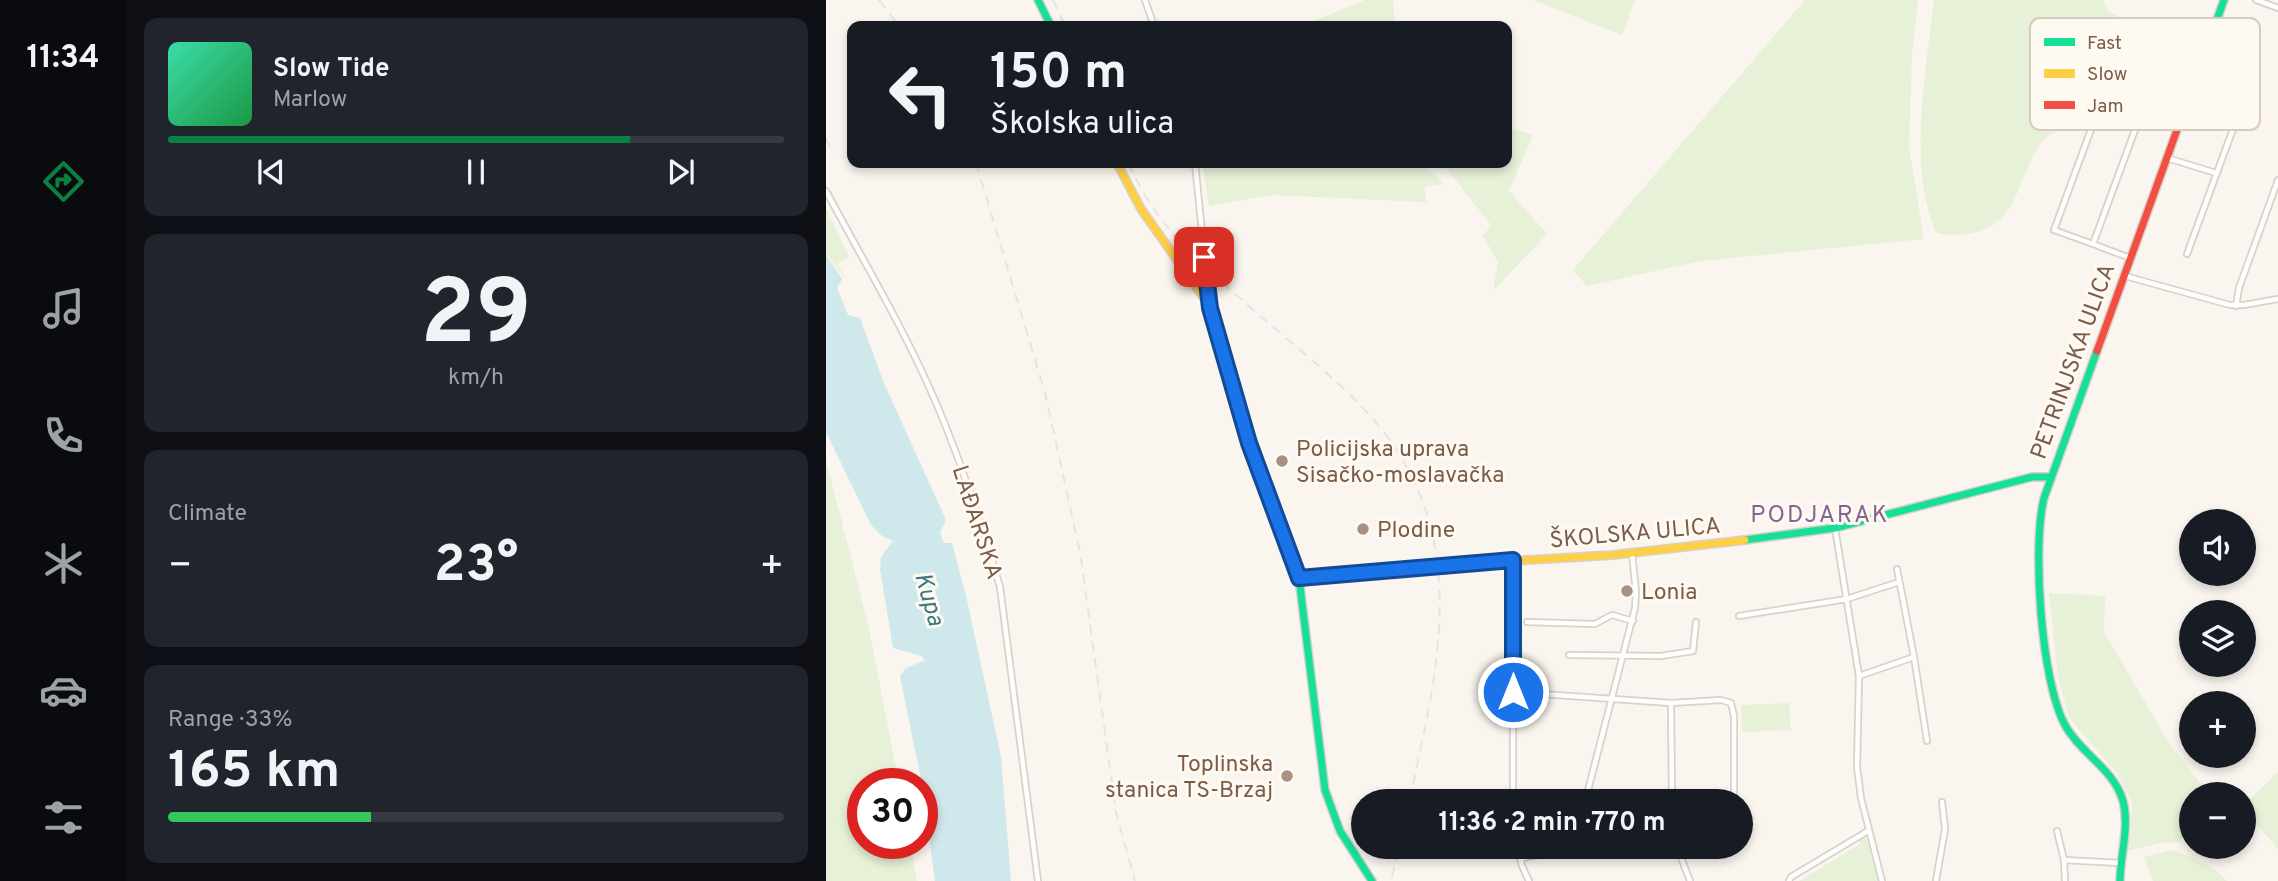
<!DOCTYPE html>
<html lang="en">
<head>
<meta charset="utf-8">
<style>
  :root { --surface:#171b24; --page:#20242c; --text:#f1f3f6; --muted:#9ea1a6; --line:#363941; --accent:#0b8043 }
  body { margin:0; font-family:Overpass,sans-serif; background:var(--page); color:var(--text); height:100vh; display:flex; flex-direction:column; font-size:26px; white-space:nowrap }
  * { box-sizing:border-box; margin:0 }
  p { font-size:23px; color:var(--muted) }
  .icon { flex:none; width:38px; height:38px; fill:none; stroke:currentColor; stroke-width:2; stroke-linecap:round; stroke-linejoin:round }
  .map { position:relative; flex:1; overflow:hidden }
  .drawer { display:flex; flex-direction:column; gap:18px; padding:18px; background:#0d0f14; width:700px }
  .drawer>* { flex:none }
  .banner { position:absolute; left:21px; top:21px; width:665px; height:147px; border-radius:14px; box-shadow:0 4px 10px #0003; background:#171b24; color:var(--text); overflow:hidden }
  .tools { position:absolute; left:1353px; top:509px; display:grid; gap:14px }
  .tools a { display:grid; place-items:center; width:77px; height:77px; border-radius:50%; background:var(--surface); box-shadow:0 4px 10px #0003; font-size:35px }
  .speed { position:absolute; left:21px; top:768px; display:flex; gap:14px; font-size:35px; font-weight:700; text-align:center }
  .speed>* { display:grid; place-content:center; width:91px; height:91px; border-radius:50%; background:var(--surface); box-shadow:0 4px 10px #0003; line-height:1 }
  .speed .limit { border:10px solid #d22; background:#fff; color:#111 }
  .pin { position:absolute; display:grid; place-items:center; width:60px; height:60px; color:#fff; margin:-30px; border-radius:14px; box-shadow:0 4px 10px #0006 }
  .me { position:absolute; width:77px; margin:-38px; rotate:0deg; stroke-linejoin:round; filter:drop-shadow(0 0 5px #0008) }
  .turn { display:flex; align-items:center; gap:24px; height:147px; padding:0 28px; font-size:32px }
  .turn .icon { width:91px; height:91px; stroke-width:2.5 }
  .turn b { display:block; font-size:49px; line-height:60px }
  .big { font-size:52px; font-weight:700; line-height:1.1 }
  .drawer .tile { flex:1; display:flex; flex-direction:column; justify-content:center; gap:10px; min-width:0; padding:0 24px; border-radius:14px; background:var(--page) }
  .drawer .dial { align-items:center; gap:0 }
  .dial b { font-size:91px; line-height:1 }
  .song { display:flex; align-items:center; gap:21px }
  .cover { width:84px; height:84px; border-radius:10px; background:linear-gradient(135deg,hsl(160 70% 55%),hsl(140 70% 35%)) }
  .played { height:7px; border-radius:4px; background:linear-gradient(90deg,var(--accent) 75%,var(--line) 75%) }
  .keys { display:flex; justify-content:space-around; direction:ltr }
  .heat { display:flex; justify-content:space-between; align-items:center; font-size:38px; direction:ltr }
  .charge { height:10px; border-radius:5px; background:linear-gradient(90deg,#34c759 33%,var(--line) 0) }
  .trip { position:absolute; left:525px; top:789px; width:402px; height:70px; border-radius:35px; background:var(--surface); box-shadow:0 4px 10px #0003; font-weight:700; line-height:70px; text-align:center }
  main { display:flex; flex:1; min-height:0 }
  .dock { display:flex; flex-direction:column; width:126px; justify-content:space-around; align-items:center; background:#090b0e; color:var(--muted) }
  .dock .icon { width:49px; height:49px }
  .dock .selected { color:var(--accent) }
  .dock b { font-size:32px; color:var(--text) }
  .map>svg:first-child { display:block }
  .green { fill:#e6f1d8 }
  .water { fill:#cfe8eb }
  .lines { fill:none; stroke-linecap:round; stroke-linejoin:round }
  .street-casing { stroke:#d9d2cc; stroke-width:8 }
  .fast-casing { stroke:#d9d0ca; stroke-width:10 }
  .slow-casing { stroke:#d9d0ca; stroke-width:10 }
  .jam-casing { stroke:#d9d0ca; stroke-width:10 }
  .street { stroke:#fefefc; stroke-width:4.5 }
  .fast { stroke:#16e098; stroke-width:7 }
  .slow { stroke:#ffcf43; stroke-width:7 }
  .jam { stroke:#f24e42; stroke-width:7 }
  .rail { stroke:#e6e3e6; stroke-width:2; stroke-dasharray:10 7; stroke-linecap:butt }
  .route-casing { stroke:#114b97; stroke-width:18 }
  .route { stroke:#1a73e8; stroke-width:12 }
  .poi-dot { fill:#a79183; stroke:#fffaf1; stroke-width:2.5 }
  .labels { text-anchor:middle; stroke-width:6; stroke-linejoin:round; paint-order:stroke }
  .street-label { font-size:23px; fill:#7b5b4a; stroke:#fffaf1 }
  .poi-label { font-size:23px; fill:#7b5b4a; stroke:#fffaf1; text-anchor:start }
  .neighbourhood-label { font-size:24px; letter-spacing:2px; fill:#856397; stroke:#fffaf1 }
  .water-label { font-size:24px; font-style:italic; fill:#3c7681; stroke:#fffaf1 }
  .key { fill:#fffaf1; stroke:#d7cabf; stroke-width:2 }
  .key-label { font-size:19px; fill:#7b5b4a }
</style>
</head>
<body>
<main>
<nav class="dock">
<b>11:34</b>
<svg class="icon selected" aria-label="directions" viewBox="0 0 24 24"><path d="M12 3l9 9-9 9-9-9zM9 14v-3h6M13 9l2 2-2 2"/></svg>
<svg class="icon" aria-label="music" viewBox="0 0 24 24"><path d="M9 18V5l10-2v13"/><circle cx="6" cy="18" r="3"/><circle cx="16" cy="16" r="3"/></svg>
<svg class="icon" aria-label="phone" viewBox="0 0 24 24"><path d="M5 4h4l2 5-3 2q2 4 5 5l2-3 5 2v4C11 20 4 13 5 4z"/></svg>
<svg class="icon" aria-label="climate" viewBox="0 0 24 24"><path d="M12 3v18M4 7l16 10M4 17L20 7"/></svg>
<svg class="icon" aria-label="car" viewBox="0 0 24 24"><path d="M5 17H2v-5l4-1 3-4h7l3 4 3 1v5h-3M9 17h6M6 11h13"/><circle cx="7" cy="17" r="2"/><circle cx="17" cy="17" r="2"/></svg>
<svg class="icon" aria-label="filters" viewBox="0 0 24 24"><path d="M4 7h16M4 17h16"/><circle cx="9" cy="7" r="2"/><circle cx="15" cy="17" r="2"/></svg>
</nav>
<section class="drawer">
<div class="tile">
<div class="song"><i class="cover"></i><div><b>Slow Tide</b><p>Marlow</p></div></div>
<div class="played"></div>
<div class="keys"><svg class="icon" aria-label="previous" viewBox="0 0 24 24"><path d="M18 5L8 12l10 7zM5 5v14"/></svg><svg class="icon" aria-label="pause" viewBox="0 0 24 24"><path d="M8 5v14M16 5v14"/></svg><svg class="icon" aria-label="next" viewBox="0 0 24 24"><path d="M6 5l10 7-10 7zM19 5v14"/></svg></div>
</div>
<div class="tile dial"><b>29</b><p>km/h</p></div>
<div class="tile"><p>Climate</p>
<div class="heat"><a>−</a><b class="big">23°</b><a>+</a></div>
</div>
<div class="tile"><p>Range · 33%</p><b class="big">165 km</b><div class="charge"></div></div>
</section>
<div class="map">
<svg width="1452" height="881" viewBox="0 0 1452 881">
  <rect width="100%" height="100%" fill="#faf5ee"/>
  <g class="green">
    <path d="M539,0H567L569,26H475Z"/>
    <path d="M707,0H809L796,35Z"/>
    <path d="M979,0H1092L1086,55L1083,147L1098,239L874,261L761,286L747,270Z"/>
    <path d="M1108,0H1277L1283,12L1337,35L1359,29L1381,31L1369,65L1279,30L1238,129C1232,131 1223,133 1219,138C1189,172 1198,225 1141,234C1129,235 1121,237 1109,232C1106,222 1103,211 1100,201C1087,143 1101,59 1108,0Z"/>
    <path d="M681,128L707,135L683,191L721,234L667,291L672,262L657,236L665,225L616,163H681Z"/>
    <path d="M376,163H596L618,184L599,187L600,202L445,195L383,206Z"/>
    <path d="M0,208L23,257L12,264L19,279L0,253Z"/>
    <path d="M0,460L43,629L73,784H37V844H84L91,881H0Z"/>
    <path d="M1223,593L1279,596L1278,632L1343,743L1374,783L1387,794H1365V829L1354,842L1335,843L1301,851L1305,831L1306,802L1291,773L1243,718L1232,676Z"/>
    <path d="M963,703L965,730L916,732L915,705Z"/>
    <path d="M1452,772V849L1418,809V805Z"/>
    <path d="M1037,837L1041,840L1052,881H973L1034,844L1032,840Z"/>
    <path d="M1347,850C1367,857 1387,865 1401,881H1327L1318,857Z"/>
  </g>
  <path class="water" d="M0,255L16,279L11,288L22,315L34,318L57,381L120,520L114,533L118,543H126L141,600L175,757L185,881H109L96,784L74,676L80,668L99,660L95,656L67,648L54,569L55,557L67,541L56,536L45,525L0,432Z"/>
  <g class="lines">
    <defs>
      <g id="street">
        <path d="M319,0L328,26"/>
        <path d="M1430,0L1452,8"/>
        <path d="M1278,41L1334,62"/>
        <path d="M1341,158L1390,173"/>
        <path d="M369,163L383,301"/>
        <path d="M0,191C38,262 80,332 111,405C136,464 156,526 174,587L212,881"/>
        <path d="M1267,244L1228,230L1295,48"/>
        <path d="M1361,254L1417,102"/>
        <path d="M1304,258L1267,244L1334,62L1371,76"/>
        <path d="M1299,276L1404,305H1418L1452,299"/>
        <path d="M1410,306L1413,288L1452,180"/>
        <path d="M1009,528L1033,676L1031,767L1035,798L1056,881"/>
        <path d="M1071,569L1088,657L1101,741"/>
        <path d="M913,616L1021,599L1073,582"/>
        <path d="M701,622L769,624L786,615L807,621"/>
        <path d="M743,655L835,656L867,651L870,622"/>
        <path d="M1033,676L1088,657"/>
        <path d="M687,692L845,703L895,700L905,703L908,716V802"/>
        <path d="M845,703L846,802"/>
        <path d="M687,802V561"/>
        <path d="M759,802L809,608L810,592L806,553"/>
        <path d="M915,826L918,831"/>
        <path d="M1231,831L1238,860"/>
        <path d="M691,847L696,866L703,881"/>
        <path d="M851,847L864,881"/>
        <path d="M694,859L743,847"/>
        <path d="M963,881L965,877L1042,831"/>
        <path d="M1110,881L1119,829L1116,802"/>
        <path d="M1239,881L1238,860L1294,863"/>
      </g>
      <g id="fast">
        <path d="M212,0L225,26"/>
        <path d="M1355,119L1398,0"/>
        <path d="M1271,351L1218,498C1206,547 1215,681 1239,725C1254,753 1288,769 1297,801C1304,827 1294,855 1294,881"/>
        <path d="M453,523L473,578L499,790L514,831L546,881"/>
        <path d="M919,540L1009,528L1206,477H1225"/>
      </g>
      <g id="slow">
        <path d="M291,163L315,209L385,308L423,443L453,523"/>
        <path d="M473,578L620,565L787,555L919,540"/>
      </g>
      <path id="jam" d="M1271,351L1355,119"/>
    </defs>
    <use href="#street" class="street-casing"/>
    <use href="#fast" class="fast-casing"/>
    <use href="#slow" class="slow-casing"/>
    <use href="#jam" class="jam-casing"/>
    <use href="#street" class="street"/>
    <use href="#fast" class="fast"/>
    <use href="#slow" class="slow"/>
    <use href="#jam" class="jam"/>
    <g class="rail">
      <path d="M53,0L73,26"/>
      <path d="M227,0L239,26"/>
      <path d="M0,139L8,154"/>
      <path d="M150,163L219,393L254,552L290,812L309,881"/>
      <path d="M302,163C334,232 377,266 432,314C477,353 527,391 563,439C644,550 610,679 583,802"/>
      <path d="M566,877L573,847"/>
    </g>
  </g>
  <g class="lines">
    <defs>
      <path id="route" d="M378,257L384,308L423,443L473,578L687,560V692"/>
    </defs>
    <use href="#route" class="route-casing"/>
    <use href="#route" class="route"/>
  </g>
  <g class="poi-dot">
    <circle cx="456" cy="461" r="7"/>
    <circle cx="537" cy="529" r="7"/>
    <circle cx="801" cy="591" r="7"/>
    <circle cx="461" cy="776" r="7"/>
  </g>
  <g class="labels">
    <g class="street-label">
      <text transform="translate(1246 361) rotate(-70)" y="8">PETRINJSKA ULICA</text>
      <text transform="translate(152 522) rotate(72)" y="8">LAĐARSKA</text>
      <text transform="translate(809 532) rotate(-5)" y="8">ŠKOLSKA ULICA</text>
    </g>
    <g class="poi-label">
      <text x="470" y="456">Policijska uprava<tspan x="470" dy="26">Sisačko-moslavačka</tspan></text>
      <text x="551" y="537">Plodine</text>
      <text x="815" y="599">Lonia</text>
      <text x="447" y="771" text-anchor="end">Toplinska<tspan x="447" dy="26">stanica TS-Brzaj</tspan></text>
    </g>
    <g class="neighbourhood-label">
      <text x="994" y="522">PODJARAK</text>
    </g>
    <g class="water-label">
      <text transform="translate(104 599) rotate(74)" y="8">Kupa</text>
    </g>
  </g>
  <rect x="1204" y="18" width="230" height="112" rx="10" class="key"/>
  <rect x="1218" y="38" width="31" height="8" fill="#16e098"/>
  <rect x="1218" y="69" width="31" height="9" fill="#ffcf43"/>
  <rect x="1218" y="101" width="31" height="8" fill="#f24e42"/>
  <g class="key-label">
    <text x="1261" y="49">Fast</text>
    <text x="1261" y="80">Slow</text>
    <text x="1261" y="112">Jam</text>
  </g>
</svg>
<div class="tools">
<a><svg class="icon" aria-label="sound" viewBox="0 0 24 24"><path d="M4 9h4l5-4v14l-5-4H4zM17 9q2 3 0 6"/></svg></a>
<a><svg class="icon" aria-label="layers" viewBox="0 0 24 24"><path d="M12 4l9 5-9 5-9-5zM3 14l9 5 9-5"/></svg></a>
<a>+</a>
<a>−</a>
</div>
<div class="speed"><div class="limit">30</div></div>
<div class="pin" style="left:378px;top:257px;background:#d93025"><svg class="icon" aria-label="arrive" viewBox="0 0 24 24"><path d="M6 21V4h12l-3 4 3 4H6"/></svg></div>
<svg class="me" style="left:687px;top:692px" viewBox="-20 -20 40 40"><circle r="17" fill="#1a73e8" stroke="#fff" stroke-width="3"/><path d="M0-11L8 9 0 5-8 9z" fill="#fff"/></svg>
<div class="trip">11:36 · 2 min · 770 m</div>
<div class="banner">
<div class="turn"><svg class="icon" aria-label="left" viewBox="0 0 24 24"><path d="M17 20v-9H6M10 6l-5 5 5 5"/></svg><div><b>150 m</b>Školska ulica</div></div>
</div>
</div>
</main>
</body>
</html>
